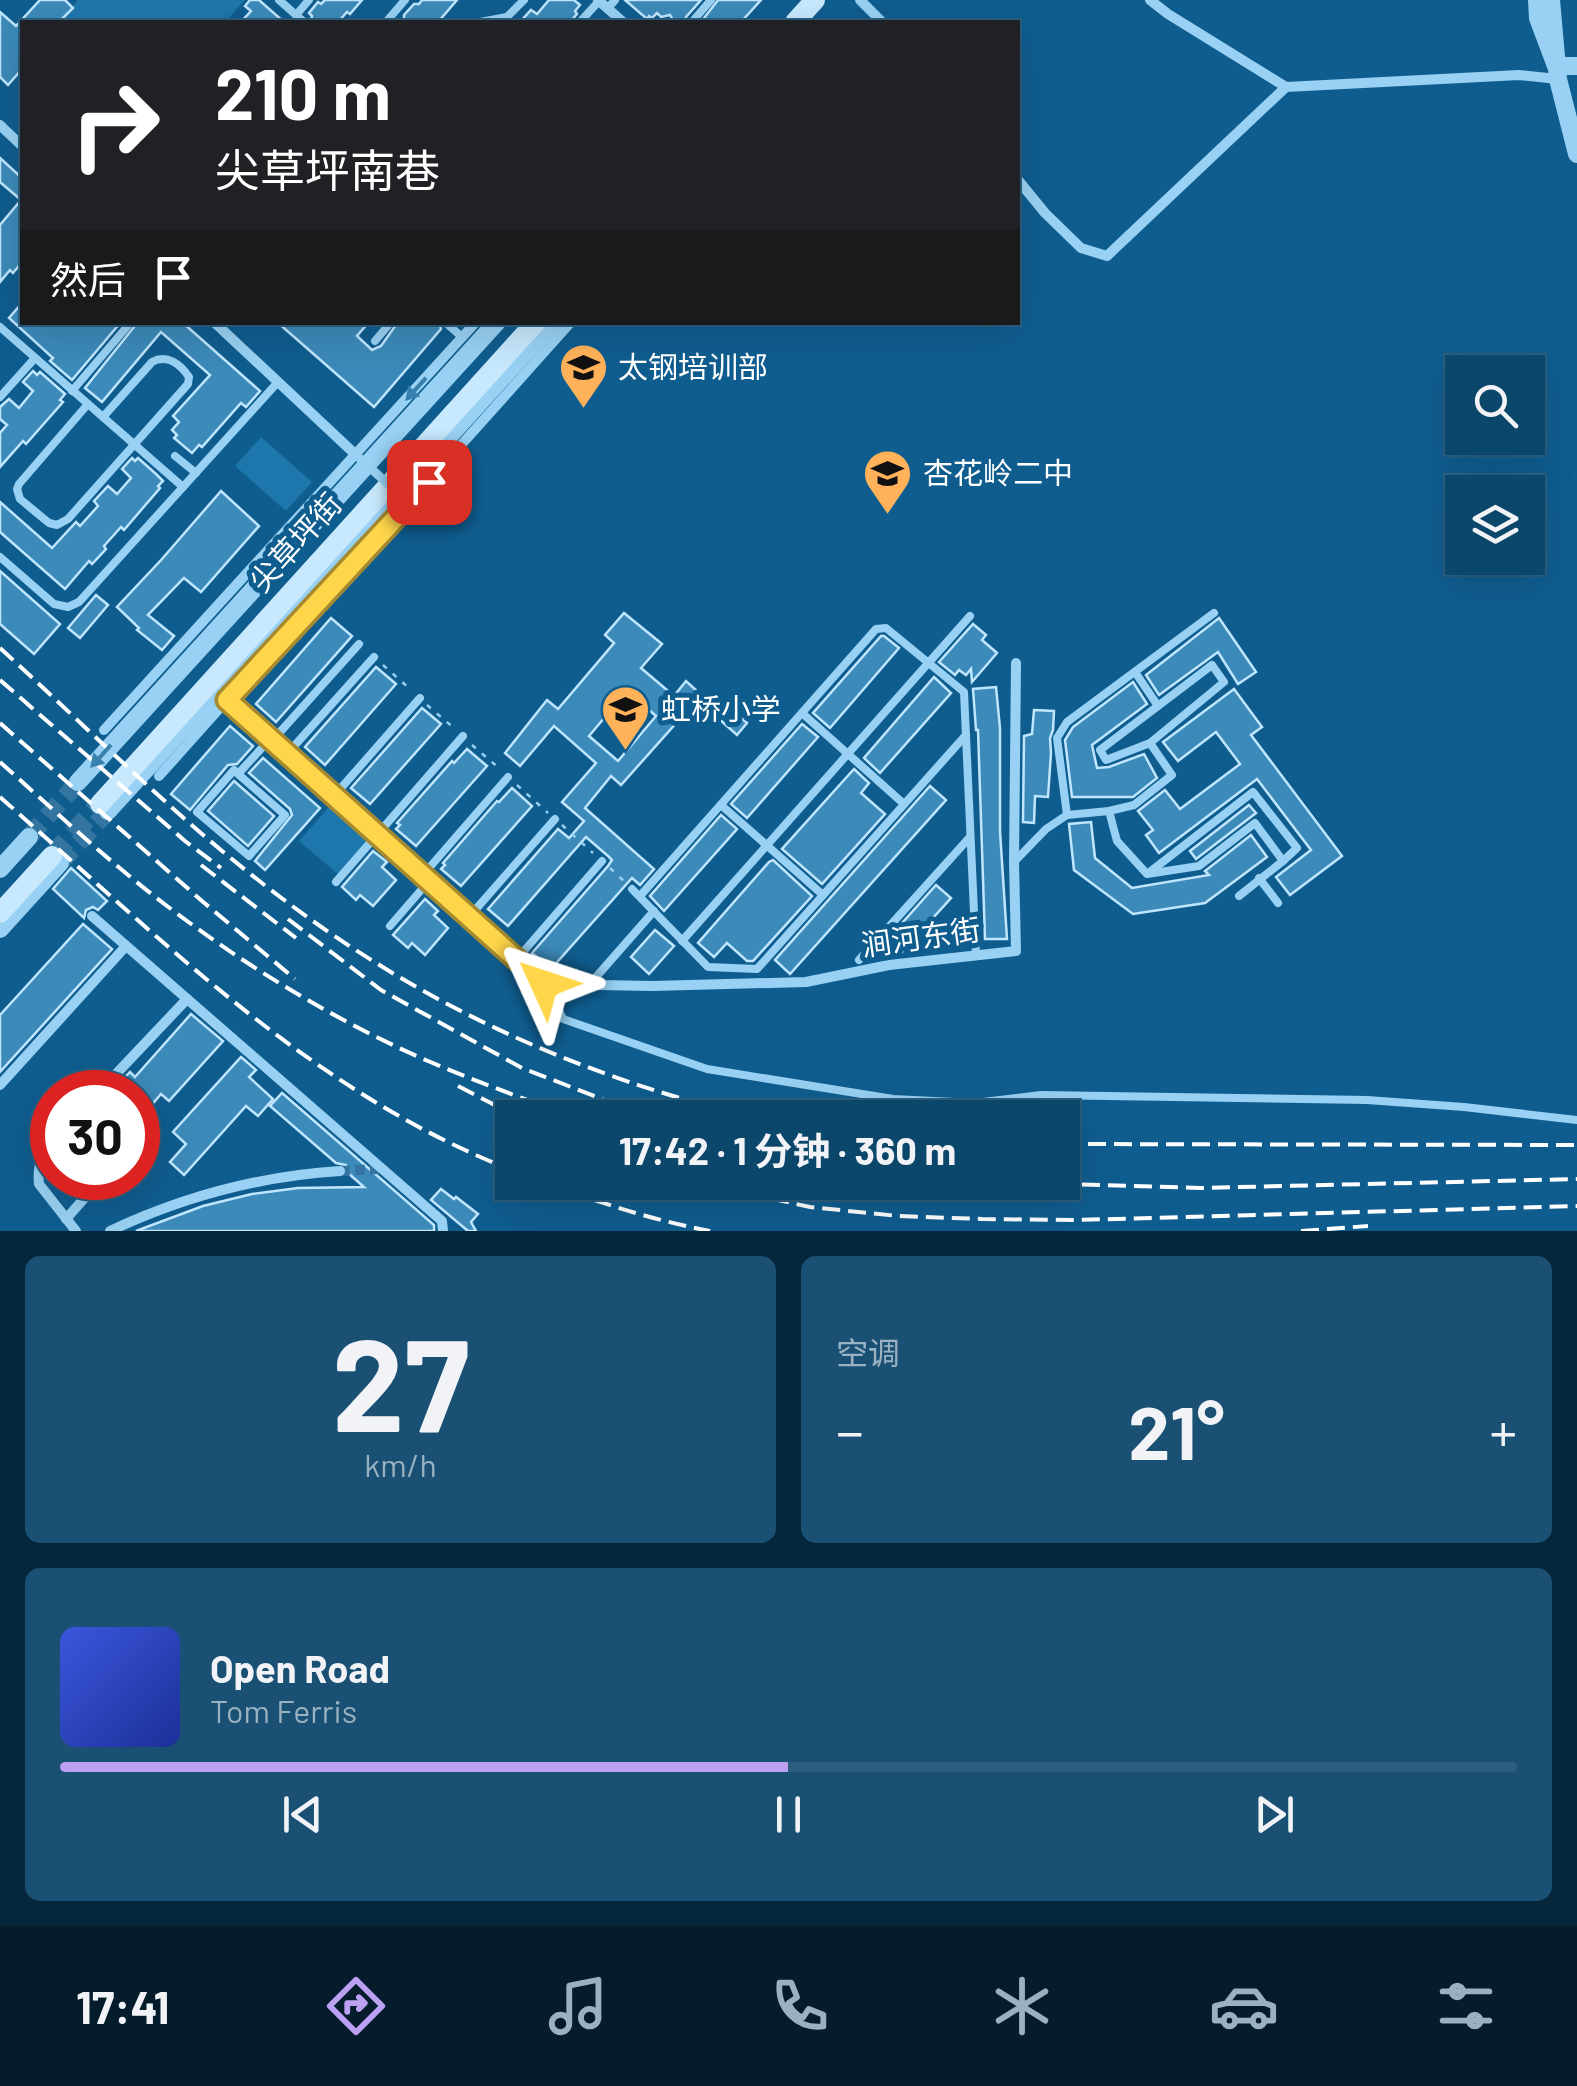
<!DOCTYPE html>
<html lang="zh">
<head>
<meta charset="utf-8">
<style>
  :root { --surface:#0b466b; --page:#195073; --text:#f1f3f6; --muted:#9ab1c1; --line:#2b5e7e; --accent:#bca0f2 }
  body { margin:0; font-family:Barlow,"Noto Sans SC",sans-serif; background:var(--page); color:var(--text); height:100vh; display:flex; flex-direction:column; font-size:38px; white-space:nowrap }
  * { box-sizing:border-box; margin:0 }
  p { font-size:32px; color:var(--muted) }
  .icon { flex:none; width:55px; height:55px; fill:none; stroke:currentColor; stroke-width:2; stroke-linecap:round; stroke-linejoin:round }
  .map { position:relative; height:1231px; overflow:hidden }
  .side { display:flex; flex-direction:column; gap:25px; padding:25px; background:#06263b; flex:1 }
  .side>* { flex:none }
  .top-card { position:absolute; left:20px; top:20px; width:1000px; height:305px; border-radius:0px; box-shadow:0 10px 40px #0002,0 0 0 2px var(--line); background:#202124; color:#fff; overflow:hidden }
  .fabs { position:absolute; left:1445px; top:355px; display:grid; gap:20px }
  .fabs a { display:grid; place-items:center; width:100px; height:100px; border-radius:0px; background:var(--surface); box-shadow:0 10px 40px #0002,0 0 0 2px var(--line); font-size:50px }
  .speed { position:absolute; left:30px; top:1070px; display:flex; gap:20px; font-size:50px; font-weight:700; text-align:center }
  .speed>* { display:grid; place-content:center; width:130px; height:130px; border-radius:50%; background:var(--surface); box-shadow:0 10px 40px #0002,0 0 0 2px var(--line); line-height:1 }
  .speed .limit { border:15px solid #d22; background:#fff; color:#111 }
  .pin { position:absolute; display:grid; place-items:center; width:85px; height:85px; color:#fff; margin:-42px; border-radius:20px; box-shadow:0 5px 15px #0006 }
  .me { position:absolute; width:110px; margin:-55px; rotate:312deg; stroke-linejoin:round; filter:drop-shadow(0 0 8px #0008) }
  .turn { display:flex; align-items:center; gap:35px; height:210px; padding:0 30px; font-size:45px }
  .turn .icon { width:130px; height:130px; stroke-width:2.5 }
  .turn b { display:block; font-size:70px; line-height:85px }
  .then { display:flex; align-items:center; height:95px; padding:0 30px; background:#0003; gap:20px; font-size:38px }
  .big { font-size:75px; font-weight:700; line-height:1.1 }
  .side .card { flex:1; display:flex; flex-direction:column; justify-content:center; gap:15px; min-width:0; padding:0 35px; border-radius:15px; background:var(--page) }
  .side .dial { align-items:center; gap:0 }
  .dial b { font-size:130px; line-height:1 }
  .song { display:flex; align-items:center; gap:30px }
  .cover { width:120px; height:120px; border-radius:15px; background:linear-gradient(135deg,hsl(230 70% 55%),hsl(230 70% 35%)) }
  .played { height:10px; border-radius:5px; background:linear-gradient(90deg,var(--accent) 50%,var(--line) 50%) }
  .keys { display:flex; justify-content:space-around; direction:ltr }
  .heat { display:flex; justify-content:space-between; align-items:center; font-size:55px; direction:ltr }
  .side .tiles { flex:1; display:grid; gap:25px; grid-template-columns:1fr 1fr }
  .card:last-child { grid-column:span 2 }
  .trip { position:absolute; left:495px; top:1100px; width:585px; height:100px; border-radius:0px; background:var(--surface); box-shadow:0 10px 40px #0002,0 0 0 2px var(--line); font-weight:700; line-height:100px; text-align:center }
  .dock { display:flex; height:160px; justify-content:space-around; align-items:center; background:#041c2b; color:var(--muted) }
  .dock .icon { width:70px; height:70px }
  .dock .selected { color:var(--accent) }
  .dock b { font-size:45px; color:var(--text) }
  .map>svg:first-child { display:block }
  .green { fill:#1e77ac }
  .building { fill:#3c8ab9; stroke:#bfe6fe; stroke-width:2.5; fill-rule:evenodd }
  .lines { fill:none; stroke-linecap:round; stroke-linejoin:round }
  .minor-tunnel { stroke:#3375a0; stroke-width:10; stroke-dasharray:10 5; stroke-linecap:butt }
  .tertiary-tunnel { stroke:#3375a0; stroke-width:18; stroke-dasharray:18 9; stroke-linecap:butt }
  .secondary-tunnel { stroke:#3375a0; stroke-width:20; stroke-dasharray:20 10; stroke-linecap:butt }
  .path { stroke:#98d1f3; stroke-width:2.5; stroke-dasharray:5 8; stroke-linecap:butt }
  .service { stroke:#98d1f3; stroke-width:8 }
  .minor { stroke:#98d1f3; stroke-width:10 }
  .tertiary { stroke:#98d1f3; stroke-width:18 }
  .secondary { stroke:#c7e8fd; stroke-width:20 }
  .rail { stroke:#fff; stroke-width:4; stroke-dasharray:18 8; stroke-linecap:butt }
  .pedestrian-bridge { stroke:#98d1f3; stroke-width:9 }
  .oneway { fill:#3880ad }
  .route-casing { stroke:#a68a30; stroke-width:25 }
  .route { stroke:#ffd54a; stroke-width:18 }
  .labels { text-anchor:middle; stroke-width:10; stroke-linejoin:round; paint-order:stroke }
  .poi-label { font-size:30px; fill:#fff; stroke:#0f5d8f; text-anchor:start }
  .street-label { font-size:30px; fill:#fff; stroke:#0f5d8f }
</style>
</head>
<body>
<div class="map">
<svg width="1577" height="1231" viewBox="0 0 1577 1231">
  <rect width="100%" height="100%" fill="#0f5d8f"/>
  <g class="green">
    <path d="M78,0H245L225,22H59Z"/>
    <path d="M261,437L312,482L286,511L235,466Z"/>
    <path d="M329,807L368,840L339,875L299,841Z"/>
  </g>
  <g class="building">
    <path d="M40,0H65L73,8L59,22H22V69L8,85L0,77V12L16,26Z"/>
    <path d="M250,0H259L284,22H241L251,11L245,6Z"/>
    <path d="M325,0H362L350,14L347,12L338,22H311L312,16L309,13L318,2L321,4Z"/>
    <path d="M422,0H457L438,22H404V15L414,4H419Z"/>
    <path d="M549,0H574L580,5L575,11L577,14L570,22H520L531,10L537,14Z"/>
    <path d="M625,0H701L686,17L685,22H674L670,15L661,17L657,13L652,18L649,16L647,19Z"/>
    <path d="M718,0H761L741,22H701Z"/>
    <path d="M0,158L22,178V262L13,273L10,270L0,282V225L21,200L0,182Z"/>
    <path d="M22,303V322H121L72,380L50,361L53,358L9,318Z"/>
    <path d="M138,322H182L260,391L246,407L241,403L202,447L199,445L192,453L174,438L177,435L172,430L179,422L173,416L210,375L161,332L102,402L85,388Z"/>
    <path d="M277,322H369L357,336L372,350L381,346L398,322H439L441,329L374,407Z"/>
    <path d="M33,371L37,375L40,372L65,394L60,400L63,402L26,444L23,441L0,467V433L7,425L0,419V407L9,399L19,408L33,391L23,382Z"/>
    <path d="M132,458L135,461L138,458L156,474L163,481L158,486L160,488L124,530L121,527L104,546L106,549L92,564L89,561L65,589L0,532V502L52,548L76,522L80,526L98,506L94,501L108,486L117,494L131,478L122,469Z"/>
    <path d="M221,491L259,526L201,592L184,578L148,615L174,636L162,650L137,630L139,628L117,607L162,559Z"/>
    <path d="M0,571L60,624L34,654L0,624Z"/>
    <path d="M96,595L108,605L80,638L68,628Z"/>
    <path d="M624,613L662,644L641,668L674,696L686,681L697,691L682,708L686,712L621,785L611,776L585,808L654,869L640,885L632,878L551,969L532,953L608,866L612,860L608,856L586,837L508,926L488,909L558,829L569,838L584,821L562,802L596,763L554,726L520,766L505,753L547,700L558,709L614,643L605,635ZM627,691L656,716L618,761L589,736Z"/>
    <path d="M331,618L352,636L276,722L256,704Z"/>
    <path d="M1219,618L1256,672L1238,684L1218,652L1159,695L1146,675Z"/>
    <path d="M973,624L986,635L982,640L997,653L972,682L971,669L966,675L959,670L955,675L939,662Z"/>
    <path d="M881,636H884L899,648L830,728L813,713Z"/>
    <path d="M376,667L396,684L325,765L305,747Z"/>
    <path d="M934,677L951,693L880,773L864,758Z"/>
    <path d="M1133,682L1147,704L1092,745L1097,768L1109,767L1144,754L1157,778L1133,797H1072L1065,740L1073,727Z"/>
    <path d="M996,687L1000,728V831L1007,939H985L978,730H976L973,689Z"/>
    <path d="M1234,689L1262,727L1251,735L1342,856L1290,895L1276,877L1311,850L1257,779L1159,853L1146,835L1153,830L1138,811L1165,790L1180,809L1240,764L1216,732L1178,761L1163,742Z"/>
    <path d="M722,701L747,723L737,735L711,712Z"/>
    <path d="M422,708L441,724L370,804L351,788Z"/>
    <path d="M1034,710L1054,711L1053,730L1050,738L1051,753L1048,797L1035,796L1034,823L1023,822L1024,736L1032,734Z"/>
    <path d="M802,724L818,737L747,818L731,804Z"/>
    <path d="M230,726L253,746L237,764L228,765L190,810L171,794Z"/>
    <path d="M467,749L487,766L416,846L396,829L400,825L397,823L452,761L454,763Z"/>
    <path d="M263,758L320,808L265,870L255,861L292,815L290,809L249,773Z"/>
    <path d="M854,769L869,783L861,793L885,814L822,884L782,849Z"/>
    <path d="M234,781L274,816L248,846L208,811Z"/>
    <path d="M930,786L946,800L790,974L775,960Z"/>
    <path d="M512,788L532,806L461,886L441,869L445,865L443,863L497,801L499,802Z"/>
    <path d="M1249,805L1256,813L1196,859L1190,851Z"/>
    <path d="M721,815L737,829L664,911L650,896Z"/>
    <path d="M1091,822L1095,858L1132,888L1209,875L1205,871L1251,835L1267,857L1205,903L1133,914L1074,870L1069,824Z"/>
    <path d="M373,851L387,862L382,867L396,880L373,906L360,895L356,900L342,887Z"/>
    <path d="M773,860L812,896L753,961H747L727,943L714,957L698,943L769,862Z"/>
    <path d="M71,868L107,901L98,910L93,907L86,910L84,918L53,889Z"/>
    <path d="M936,885L951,898L902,952L888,939Z"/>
    <path d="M425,899L438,911L434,915L448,928L425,955L412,943L408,948L393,935Z"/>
    <path d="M83,924L112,949L0,1072V1015Z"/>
    <path d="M655,930L674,946L649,974L631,957Z"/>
    <path d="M191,1014L223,1041L169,1101L161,1094L138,1121V1092H111L130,1072L135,1077Z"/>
    <path d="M241,1057L256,1070L249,1077L273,1099L258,1116L246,1106L184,1175L170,1162L186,1144L173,1132Z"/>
    <path d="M282,1093L434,1225V1231H136L203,1206L252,1194L298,1188L364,1187L348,1173L346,1165L336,1163L270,1106Z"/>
    <path d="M441,1189L454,1199L456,1197L478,1214L471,1222L476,1231H468L431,1200Z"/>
  </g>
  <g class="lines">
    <path class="minor-tunnel" d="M340,1171L382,1169"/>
    <g class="tertiary-tunnel">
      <path d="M29,837L78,782"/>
      <path d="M60,863L108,811"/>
    </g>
    <path class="secondary-tunnel" d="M52,856L100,804"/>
    <g class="path">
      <path d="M383,665L410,689"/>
      <path d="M427,705L455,729"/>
      <path d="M472,745L500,769"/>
      <path d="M517,785L548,813"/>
      <path d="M562,825L593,853"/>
      <path d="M610,868L626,883"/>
    </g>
    <g class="service">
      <path d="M279,0L304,22"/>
      <path d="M608,8L615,0"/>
      <path d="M296,15L309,0"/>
      <path d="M386,22L405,0"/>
      <path d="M480,22L507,17L524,0"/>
      <path d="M580,22L599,1"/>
      <path d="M666,22H667"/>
      <path d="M692,22L711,0"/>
      <path d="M446,323L462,337"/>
      <path d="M0,327L183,487"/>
      <path d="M375,341L391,322"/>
      <path d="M72,391L131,322"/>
      <path d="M0,397L35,358"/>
      <path d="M88,404L19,484L17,489L20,499L49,523L57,525L68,519L188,384L189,377C180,364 167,354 152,362L103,417"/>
      <path d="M175,456L196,473"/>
      <path d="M0,557L54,604L68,607L79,602L278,382"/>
      <path d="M1212,665L1224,682L1150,743L1106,760L1100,750Z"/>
      <path d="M1135,672L1158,706"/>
      <path d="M802,713L904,804"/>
      <path d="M272,741L359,644"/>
      <path d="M287,754L374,657"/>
      <path d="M238,774L285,815L249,856L197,812L234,770L238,774L270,739"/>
      <path d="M334,796L420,698"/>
      <path d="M721,805L823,895"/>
      <path d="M1109,811L1117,841L1147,874L1199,866L1255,823L1283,861L1239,896"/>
      <path d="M1067,815L1057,738L1067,722L1214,613"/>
      <path d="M1014,862L1046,829L1067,815L1109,811L1134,805L1172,775L1150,743"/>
      <path d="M1151,871L1253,792L1297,848L1283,861"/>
      <path d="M423,875L508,777"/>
      <path d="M1259,878L1278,903"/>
      <path d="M336,882L463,736"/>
      <path d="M632,889L708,967L757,969L966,735"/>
      <path d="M640,896L876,629L886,628L964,692L976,956"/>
      <path d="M469,917L555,819"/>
      <path d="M390,926L429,881"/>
      <path d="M682,941L970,616"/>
      <path d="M517,959L602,861"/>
      <path d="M859,960L970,837"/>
      <path d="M559,984L557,1006L563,1019L707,1069L893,1099L975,1103L1041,1095L1367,1100L1464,1107L1577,1120"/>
      <path d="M589,985L654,911"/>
    </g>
    <g class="minor">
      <path d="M598,0L623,22"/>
      <path d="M860,0L882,22"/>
      <path d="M1150,0L1168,14L1286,87"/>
      <path d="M0,125L22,146"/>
      <path d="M1018,180L1045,213L1081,248L1107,256L1286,87L1519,75L1558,79"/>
      <path d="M214,322L356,455"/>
      <path d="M571,322L409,503L227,700L544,984L652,986L806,982L889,965L1016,951L1014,862L1016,663"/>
      <path d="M104,730L476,322"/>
      <path d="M159,776L227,700"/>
      <path d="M92,916L442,1221L443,1231"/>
      <path d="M0,1085L126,946"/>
      <path d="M99,1092L187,999"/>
      <path d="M138,1137L154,1117"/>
      <path d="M52,1141C41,1154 37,1167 39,1184L76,1231"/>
      <path d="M66,1219L102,1178"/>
      <path d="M110,1231C182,1197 261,1176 340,1171"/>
    </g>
    <g class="tertiary">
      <path d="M1537,0L1538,18L1556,66H1577"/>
      <path d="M1551,0L1558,79L1577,154"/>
      <path d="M78,782L497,322"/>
      <path d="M108,811L553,322"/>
      <path d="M0,869L29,837"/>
      <path d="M0,929L60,863"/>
    </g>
    <g class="secondary">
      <path d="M795,22L815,0"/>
      <path d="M100,804L536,322"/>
      <path d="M0,913L52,856"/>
    </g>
    <g class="rail">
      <path d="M0,648C89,729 175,817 271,890C419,1004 573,1074 754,1118"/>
      <path d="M0,680L185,841L221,868"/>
      <path d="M0,723L202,901L295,979"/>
      <path d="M0,762C55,811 109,862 167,906C247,967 336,1021 428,1061C477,1082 527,1100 578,1118"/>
      <path d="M0,797C158,936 312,1093 512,1170"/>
      <path d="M201,865L296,938"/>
      <path d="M288,919L381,990L522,1068L651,1118"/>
      <path d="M458,1086L520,1118"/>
      <path d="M1062,1144L1577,1145"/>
      <path d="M545,1182C599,1203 653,1220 710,1231"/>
      <path d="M695,1182L810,1207L898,1216L982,1219L1077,1220L1577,1206"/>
      <path d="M1004,1182L1200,1188L1577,1179"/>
      <path d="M1301,1231L1368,1226"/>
    </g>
    <path class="pedestrian-bridge" d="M356,455L409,503"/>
  </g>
  <defs><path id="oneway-solid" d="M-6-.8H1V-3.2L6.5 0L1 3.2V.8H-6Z" transform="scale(2.5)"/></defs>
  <g class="oneway">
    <use href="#oneway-solid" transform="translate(416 389) rotate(132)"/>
    <use href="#oneway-solid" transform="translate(101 756) rotate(132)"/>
  </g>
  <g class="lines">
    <defs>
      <path id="route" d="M429,482L227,700L544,984"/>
    </defs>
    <use href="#route" class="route-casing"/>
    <use href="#route" class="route"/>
  </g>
  <defs>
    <symbol id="school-pin" viewBox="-11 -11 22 30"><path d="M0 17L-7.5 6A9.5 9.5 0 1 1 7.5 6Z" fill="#ffb25a" stroke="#0f5d8f"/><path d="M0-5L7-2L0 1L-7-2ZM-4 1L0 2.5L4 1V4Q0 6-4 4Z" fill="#111"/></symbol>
  </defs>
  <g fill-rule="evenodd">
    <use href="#school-pin" x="556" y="340" width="55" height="75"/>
    <use href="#school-pin" x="860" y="446" width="55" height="75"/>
    <use href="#school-pin" x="598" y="682" width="55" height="75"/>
  </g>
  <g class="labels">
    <g class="poi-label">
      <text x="618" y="378">太钢培训部</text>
      <text x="923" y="484">杏花岭二中</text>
      <text x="661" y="720">虹桥小学</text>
    </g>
    <g class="street-label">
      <text transform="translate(296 543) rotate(-48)" y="10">尖草坪街</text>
      <text transform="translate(921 938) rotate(-8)" y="10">涧河东街</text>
    </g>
  </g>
</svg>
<div class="fabs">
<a><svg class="icon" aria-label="search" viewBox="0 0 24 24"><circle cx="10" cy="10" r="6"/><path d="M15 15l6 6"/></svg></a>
<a><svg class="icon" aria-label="layers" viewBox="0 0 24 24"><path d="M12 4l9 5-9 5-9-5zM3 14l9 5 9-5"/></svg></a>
</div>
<div class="speed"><div class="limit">30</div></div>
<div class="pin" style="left:429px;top:482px;background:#d93025"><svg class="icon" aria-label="arrive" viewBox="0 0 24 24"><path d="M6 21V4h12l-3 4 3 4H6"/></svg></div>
<svg class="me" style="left:544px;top:984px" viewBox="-20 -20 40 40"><path d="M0-17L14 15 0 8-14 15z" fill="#ffd54a" stroke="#fff" stroke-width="4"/></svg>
<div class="trip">17:42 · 1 分钟 · 360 m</div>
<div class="top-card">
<div class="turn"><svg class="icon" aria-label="right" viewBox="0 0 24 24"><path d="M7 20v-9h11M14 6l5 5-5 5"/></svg><div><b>210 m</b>尖草坪南巷</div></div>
<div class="then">然后<svg class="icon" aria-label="arrive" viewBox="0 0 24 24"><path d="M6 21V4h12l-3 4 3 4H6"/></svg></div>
</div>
</div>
<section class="side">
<div class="tiles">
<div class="card dial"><b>27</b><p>km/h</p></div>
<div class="card"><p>空调</p>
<div class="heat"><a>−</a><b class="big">21°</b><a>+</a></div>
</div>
<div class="card">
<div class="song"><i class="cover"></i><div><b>Open Road</b><p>Tom Ferris</p></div></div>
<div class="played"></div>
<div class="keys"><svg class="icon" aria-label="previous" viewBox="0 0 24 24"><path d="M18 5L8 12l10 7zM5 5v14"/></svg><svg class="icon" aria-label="pause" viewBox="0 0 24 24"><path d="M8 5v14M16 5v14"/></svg><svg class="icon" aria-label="next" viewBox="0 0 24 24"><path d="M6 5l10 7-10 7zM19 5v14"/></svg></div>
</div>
</div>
</section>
<nav class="dock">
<b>17:41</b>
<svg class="icon selected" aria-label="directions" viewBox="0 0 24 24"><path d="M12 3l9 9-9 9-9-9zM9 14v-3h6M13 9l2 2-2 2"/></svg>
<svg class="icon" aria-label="music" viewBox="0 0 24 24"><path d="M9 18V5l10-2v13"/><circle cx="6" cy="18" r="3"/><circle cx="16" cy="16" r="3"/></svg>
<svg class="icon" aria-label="phone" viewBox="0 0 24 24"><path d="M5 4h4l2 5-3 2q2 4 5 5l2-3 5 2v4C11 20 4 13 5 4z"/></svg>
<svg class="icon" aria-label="climate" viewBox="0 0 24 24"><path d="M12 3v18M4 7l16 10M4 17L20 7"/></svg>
<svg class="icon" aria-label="car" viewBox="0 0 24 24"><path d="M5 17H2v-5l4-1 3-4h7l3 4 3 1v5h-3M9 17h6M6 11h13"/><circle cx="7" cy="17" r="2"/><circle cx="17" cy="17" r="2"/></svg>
<svg class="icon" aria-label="filters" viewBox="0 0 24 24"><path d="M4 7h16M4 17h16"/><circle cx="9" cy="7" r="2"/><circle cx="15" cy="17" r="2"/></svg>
</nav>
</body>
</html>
